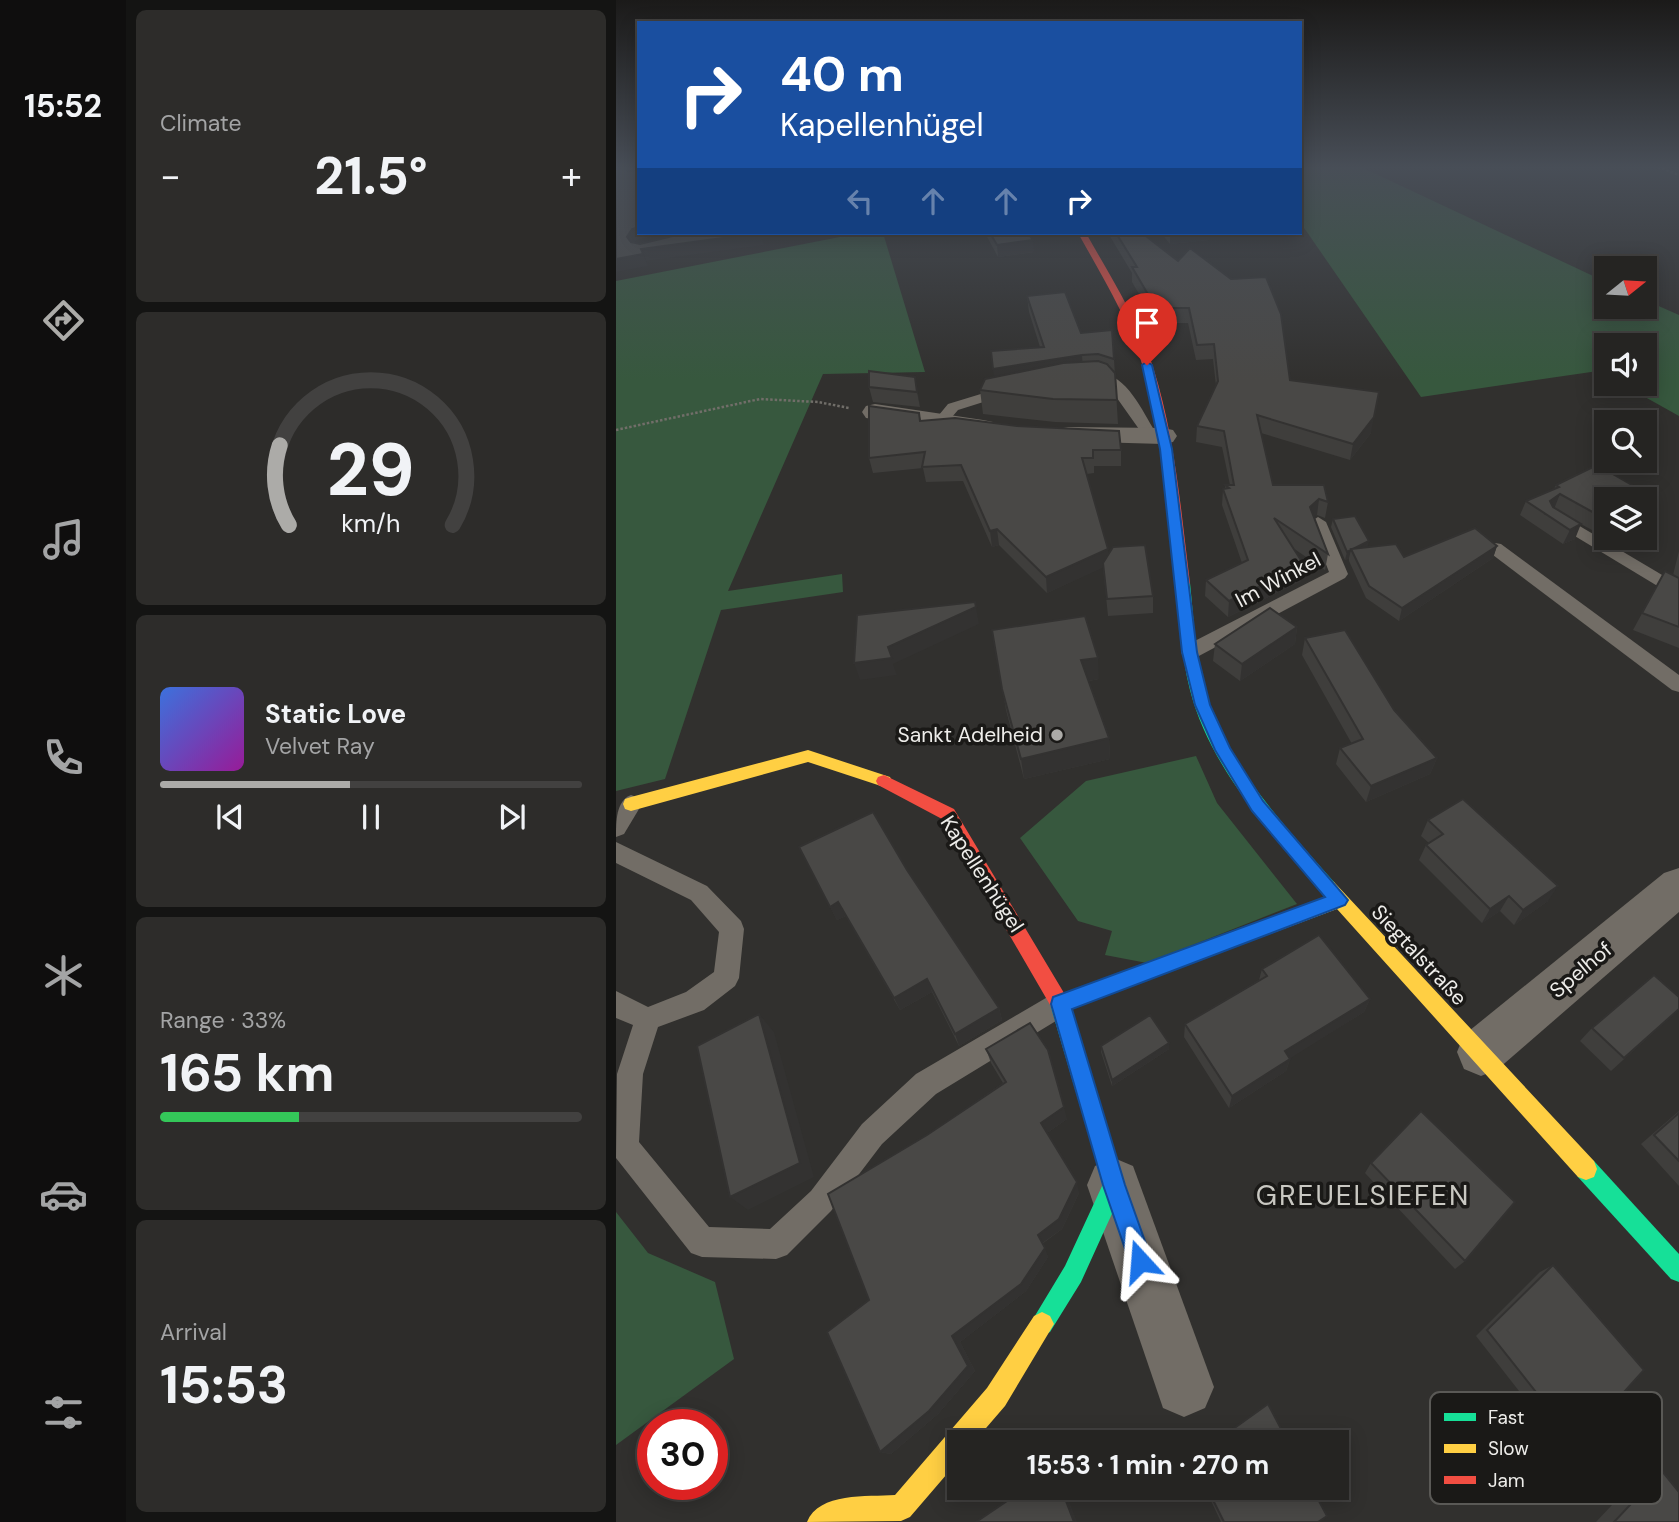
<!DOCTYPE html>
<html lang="en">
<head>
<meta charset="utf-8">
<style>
  :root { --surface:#252422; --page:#2d2c2a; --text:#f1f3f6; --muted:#a3a4a5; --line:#424140; --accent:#acaba8 }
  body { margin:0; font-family:"DM Sans",sans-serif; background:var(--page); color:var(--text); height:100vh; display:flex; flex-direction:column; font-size:26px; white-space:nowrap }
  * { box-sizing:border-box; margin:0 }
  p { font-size:23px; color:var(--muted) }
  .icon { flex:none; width:38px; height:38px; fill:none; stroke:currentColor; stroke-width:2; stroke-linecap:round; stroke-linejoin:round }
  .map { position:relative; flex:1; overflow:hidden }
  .drawer { display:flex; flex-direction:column; gap:10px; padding:10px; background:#141413; width:490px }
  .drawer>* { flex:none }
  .guide { position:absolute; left:21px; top:21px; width:665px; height:214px; border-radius:0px; box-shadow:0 4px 18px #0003,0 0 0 2px var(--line); background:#1a4fa0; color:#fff; overflow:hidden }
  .needle { width:46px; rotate:72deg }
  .fabs { position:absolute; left:978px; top:256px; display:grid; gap:14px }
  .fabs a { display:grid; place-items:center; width:63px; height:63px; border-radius:0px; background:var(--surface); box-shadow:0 4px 18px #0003,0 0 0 2px var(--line); font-size:35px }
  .speed { position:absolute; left:21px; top:1409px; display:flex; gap:14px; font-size:35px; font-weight:700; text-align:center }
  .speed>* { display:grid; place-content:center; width:91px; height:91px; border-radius:50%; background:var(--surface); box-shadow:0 4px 18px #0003,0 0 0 2px var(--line); line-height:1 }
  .speed .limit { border:10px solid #d22; background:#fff; color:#111 }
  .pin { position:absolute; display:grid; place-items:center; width:60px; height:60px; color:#fff; margin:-72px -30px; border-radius:50% 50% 50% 0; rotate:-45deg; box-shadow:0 0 7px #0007 }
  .pin .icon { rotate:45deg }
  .me { position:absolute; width:77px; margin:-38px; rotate:341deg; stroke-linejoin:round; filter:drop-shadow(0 0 5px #0008) }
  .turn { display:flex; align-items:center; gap:24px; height:147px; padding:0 28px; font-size:32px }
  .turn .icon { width:91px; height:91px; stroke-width:2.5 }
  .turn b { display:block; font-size:49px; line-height:60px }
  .lanes { display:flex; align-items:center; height:66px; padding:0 28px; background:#0003; justify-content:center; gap:35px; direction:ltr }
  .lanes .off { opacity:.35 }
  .big { font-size:52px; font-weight:700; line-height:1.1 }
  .drawer .tile { flex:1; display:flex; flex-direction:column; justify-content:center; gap:10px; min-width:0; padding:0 24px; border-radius:10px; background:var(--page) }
  .drawer .dial { align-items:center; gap:0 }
  .dial svg { height:182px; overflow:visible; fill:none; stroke:var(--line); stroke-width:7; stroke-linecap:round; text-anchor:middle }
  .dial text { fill:var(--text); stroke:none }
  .song { display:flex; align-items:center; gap:21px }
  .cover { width:84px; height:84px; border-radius:10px; background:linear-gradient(135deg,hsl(220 70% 55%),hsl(300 70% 35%)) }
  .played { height:7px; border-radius:4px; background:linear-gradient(90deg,var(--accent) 45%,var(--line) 45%) }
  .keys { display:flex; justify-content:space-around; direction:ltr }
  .heat { display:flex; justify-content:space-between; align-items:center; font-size:38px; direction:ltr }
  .charge { height:10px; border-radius:5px; background:linear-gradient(90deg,#34c759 33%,var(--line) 0) }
  .trip { position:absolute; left:331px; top:1430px; width:402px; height:70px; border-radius:0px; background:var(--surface); box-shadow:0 4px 18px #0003,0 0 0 2px var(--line); font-weight:700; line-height:70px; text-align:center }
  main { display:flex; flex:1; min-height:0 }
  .dock { display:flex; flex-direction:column; width:126px; justify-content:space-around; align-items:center; background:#0f0e0e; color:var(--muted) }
  .dock .icon { width:49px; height:49px }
  .dock .active { color:var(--accent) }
  .dock b { font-size:32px; color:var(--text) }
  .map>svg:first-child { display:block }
  .green { fill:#37583e }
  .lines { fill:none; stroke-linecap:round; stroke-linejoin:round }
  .path { stroke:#716e69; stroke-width:2.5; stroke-dasharray:2.5 2; stroke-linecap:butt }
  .lane { fill:#726d66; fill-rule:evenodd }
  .street { fill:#726d66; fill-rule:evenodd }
  .fast { fill:#16e098; fill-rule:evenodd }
  .slow { fill:#ffcf43; fill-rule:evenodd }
  .jam { fill:#f24e42; fill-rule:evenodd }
  .wall { fill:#3f3e3c }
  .shaded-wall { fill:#333231 }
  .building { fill:#494846; stroke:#333231; stroke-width:2 }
  .route { fill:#1a73e8; stroke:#114b97; stroke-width:2 }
  .poi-dot { fill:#acaba8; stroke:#1a1917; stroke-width:2.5 }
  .labels { text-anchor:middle; stroke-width:7; stroke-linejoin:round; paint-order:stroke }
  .street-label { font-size:21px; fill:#eeedea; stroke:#1a1917 }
  .poi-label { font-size:21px; fill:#eeedea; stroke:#1a1917; text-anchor:end }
  .near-quarter-label { font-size:28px; letter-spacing:2px; fill:#c9c8c2; stroke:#1a1917 }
  .key { fill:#1a1917; stroke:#5a5956; stroke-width:2 }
  .key-label { font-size:19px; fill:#eeedea }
</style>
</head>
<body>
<main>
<nav class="dock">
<b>15:52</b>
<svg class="icon active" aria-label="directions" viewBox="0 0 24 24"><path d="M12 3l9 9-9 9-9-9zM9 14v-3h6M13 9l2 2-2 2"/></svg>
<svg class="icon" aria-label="music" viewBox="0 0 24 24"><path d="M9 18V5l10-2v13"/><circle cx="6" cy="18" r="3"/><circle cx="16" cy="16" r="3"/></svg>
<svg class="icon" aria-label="phone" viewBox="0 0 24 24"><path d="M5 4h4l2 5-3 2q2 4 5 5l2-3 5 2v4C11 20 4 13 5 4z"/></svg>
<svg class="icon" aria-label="climate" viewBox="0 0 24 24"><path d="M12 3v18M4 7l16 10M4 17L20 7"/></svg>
<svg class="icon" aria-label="car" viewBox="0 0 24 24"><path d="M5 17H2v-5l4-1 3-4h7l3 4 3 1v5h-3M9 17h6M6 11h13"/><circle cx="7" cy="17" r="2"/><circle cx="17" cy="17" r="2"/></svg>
<svg class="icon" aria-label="filters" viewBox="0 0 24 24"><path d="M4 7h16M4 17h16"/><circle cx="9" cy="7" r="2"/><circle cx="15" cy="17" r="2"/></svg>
</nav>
<section class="drawer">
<div class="tile"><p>Climate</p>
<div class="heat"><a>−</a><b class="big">21.5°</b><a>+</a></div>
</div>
<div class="tile dial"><svg viewBox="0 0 100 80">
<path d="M14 69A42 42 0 1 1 86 69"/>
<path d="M14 69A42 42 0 0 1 10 34" stroke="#acaba8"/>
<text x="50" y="56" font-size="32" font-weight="700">29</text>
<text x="50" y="72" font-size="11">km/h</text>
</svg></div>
<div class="tile">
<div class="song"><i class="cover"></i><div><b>Static Love</b><p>Velvet Ray</p></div></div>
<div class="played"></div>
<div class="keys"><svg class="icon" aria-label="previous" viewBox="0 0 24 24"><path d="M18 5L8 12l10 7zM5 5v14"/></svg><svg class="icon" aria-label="pause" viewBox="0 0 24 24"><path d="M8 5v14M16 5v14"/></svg><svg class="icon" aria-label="next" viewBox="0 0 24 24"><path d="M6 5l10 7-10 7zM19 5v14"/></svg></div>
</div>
<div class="tile"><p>Range · 33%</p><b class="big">165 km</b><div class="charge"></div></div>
<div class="tile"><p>Arrival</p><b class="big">15:53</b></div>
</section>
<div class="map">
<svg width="1063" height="1522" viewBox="0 0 1063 1522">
  <rect width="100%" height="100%" fill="#31302e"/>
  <g class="green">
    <path d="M684,167H745L990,282V306H1029V300L1063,315V416L1004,383H1029V345H990V376L982,371L805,397L684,222Z"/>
    <path d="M244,233H267L309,372L207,374L112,591L226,574L227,592L105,610L49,779L0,791V281Z"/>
    <path d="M580,756L601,803L681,904L531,963L489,955L496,931L462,921L404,838L470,781Z"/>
    <path d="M0,1212L32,1253L99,1282L118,1359L0,1445Z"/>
  </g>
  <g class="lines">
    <g class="path">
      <path d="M1042,167L1063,175"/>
      <path d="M0,430L144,399L202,402L233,408"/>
    </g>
    <g class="lane">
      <path d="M489,374C514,379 529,417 542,436L540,439H530L491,384L474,383L467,379L474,375Z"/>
      <path d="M391,386L396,387V393L342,410L330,424L325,425L318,421L332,404Z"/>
      <path d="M940,512L1063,585V599L934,521L932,517L934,513Z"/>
      <path d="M702,517L710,522L732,574L729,578L581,657H567L565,652L567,647L713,572L694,522Z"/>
      <path d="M879,543L885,544L1063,675V692L1056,690L873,552L870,548L873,544Z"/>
      <path d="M15,795L23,798L26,804L8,834L0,837C0,821 0,801 15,795Z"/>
      <path d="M0,842L91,886L125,921L128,929L123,978L119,986L88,1010L42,1027L27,1074L23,1142L93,1227L154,1229L195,1191L246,1124L300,1074L435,995L444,992L453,995L457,1004L453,1013L320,1094L266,1144L215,1211L171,1255L160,1259L86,1257L75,1253L0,1158L1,1074L17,1025L0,1018V991L32,1007L70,992L98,972L103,932L75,900L0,863Z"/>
    </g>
    <g class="street">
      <path d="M10,167H23V180L17,179Z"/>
      <path d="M259,404L367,420L377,422L381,428L377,434L367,436L250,418L246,412L250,406Z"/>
      <path d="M452,427L547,428L557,430L561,436L557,442L547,444L442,441L438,435L442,429Z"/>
      <path d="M1063,868V912L882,1069L865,1076L848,1069L841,1052L848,1035L1048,873Z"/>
      <path d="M498,1158L517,1166L598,1387L589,1408L568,1417L547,1408L471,1185L479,1166Z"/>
    </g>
    <g class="fast">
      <path d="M567,579L574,583C578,620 579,658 590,694C612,767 669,826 718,882L721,887L718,892L712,895L706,892C655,833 594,768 574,690C565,655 564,619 560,583Z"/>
      <path d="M444,995L451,998L454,1004L509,1185L465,1282L434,1332L426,1336L418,1332L414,1324L449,1266L487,1184L434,1004L437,998Z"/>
      <path d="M970,1158L978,1161L1063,1254V1282L1055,1279L962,1177L959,1169L962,1161Z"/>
    </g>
    <g class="slow">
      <path d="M192,750L274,777L276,781L274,785L268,787L192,762L15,811L9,809L7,804L9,799L15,797Z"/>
      <path d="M712,879L718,882L978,1161L981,1169L978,1177L970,1180L962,1177L721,909L611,950L605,948L602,942L605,936L710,897L703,887L706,882Z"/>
      <path d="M426,1312L434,1316L438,1324L389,1406L358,1442H343V1460L294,1517L285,1521L191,1522C203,1492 251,1497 279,1495L371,1388L418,1316Z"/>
    </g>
    <g class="jam">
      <path d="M462,233H470C494,276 522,319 537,367C559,436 565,511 574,583L572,586H562L560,583C552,511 548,437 527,367C513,320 486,276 462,233Z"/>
      <path d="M268,775L338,809L448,993L611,934L617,936L620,942L617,948L444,1013L437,1010L326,819L262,785L260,781L262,777Z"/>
    </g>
  </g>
  <g class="wall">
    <path d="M369,233H412L418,252L382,257Z"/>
    <path d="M492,233H526L674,380L755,433L734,460L645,433L657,485H708L712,502L709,518L701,515L698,517L712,554L709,570L677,548L688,565L685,581L612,617L589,596L590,580L626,563L606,505L607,489H609V485H614L606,447L580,442L581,426L600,386L597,359L580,360L572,323H540L516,282V273Z"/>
    <path d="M545,233H594L593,240L554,244Z"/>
    <path d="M411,296L465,333L498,359L502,424L439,422L367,414L364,390L378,377L424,347L413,312Z"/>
    <path d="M299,377L304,407L257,402L253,387Z"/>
    <path d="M303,413L305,421L505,450V466H478V473L471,474L492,549V554L537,596V613L492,616L487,567L431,593L383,545L376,547L347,481L310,482L307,468L257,473L253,458Z"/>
    <path d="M940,485L1028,492L1025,499H990V522L976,530L963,523L959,539L947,544L904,515L910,501L938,489Z"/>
    <path d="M717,519L752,547L788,557L881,546L877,558L783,621L750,598L733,561V558L729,560L715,527Z"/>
    <path d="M1063,551V648L1017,630L1049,571L1057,575Z"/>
    <path d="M681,627L679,644L624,681L597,661L599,644Z"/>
    <path d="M376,630L483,679L473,681L493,738L494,759L408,779L390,710Z"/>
    <path d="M689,638L778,710L821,758L814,774L750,802L720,764L724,748L736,744L686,655Z"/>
    <path d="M812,820L932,901L898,925L884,911L866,923L803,860L810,845L813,843L805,836Z"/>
    <path d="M183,847L291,870L383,1008L386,1020L343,1046L316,992L284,1010L230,916L221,920Z"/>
    <path d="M646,969L754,999L748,1012L673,1058L674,1059L670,1071L613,1108L568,1037L569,1024L643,980Z"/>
    <path d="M1063,1009L995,1071L964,1041L976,1028Z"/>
    <path d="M485,1046L553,1049L496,1086L485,1052Z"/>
    <path d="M370,1049L451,1119L431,1133L463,1193L446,1229L426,1244L432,1257L410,1291L344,1342L359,1371L322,1414L275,1454L264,1452L253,1300L311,1135L387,1083L375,1063Z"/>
    <path d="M1063,1111V1186L1025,1144Z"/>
    <path d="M755,1163L849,1261L839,1269L749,1173Z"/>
    <path d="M937,1265L961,1444L946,1446L860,1336L924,1272Z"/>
    <path d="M1028,1471H1046L1063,1522H980Z"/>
    <path d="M589,1488H696L702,1522H605Z"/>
  </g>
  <g class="shaded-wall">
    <path d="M23,227V233H52L20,240L16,249L11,237L16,229Z"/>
    <path d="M144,233H181L146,239L148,245L30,261L25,249Z"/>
    <path d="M554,233H594L593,240L554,244Z"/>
    <path d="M417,240L418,252L382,257L381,245Z"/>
    <path d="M27,254L32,266L0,272V259Z"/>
    <path d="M466,355L467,372L379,385L377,369Z"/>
    <path d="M299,377L302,391L304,407L301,392Z"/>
    <path d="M758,417L755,433L734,460L737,444Z"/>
    <path d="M1028,492L1025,499H1015Z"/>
    <path d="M944,494L938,509L928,515L934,501Z"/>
    <path d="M703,499L701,515L692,523L694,507Z"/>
    <path d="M990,511V522L976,530L982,515Z"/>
    <path d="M965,524L959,539L947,544L954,530Z"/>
    <path d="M381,529L383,545L376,547L374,531Z"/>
    <path d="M753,541L751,550L736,549Z"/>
    <path d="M881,546L877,558L783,621L786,608Z"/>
    <path d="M492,549L493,565L431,593L430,577Z"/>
    <path d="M735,550L733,558L729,560L731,552Z"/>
    <path d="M688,565L685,581L612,617L613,601Z"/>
    <path d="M360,607L363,624L277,664L281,675L244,680L238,663Z"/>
    <path d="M681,627L679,644L624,681L626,664Z"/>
    <path d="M482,658L483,679L467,682L465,660Z"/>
    <path d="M493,738L494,759L408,779L405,759Z"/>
    <path d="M821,758L814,774L750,802L755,786Z"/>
    <path d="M942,886L932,901L898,925L907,910Z"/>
    <path d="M893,896L884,911L866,923L874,909Z"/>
    <path d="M222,902L230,916L221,920L214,907Z"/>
    <path d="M311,979L316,992L284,1010L278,998Z"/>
    <path d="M754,999L748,1012L665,1064L669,1051Z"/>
    <path d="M383,1008L386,1020L343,1046L339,1034Z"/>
    <path d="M143,1014L158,1032L198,1177L132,1210L114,1197Z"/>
    <path d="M553,1043V1049L496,1086V1080Z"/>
    <path d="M674,1059L670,1071L613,1108L616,1096Z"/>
    <path d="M448,1107L451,1119L428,1135L425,1123Z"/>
    <path d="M461,1182L463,1193L446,1229L425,1244L422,1235Z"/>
    <path d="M429,1248L432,1257L410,1291L344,1342L359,1371L322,1414L275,1454L264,1452L336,1336Z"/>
    <path d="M445,1488H448L461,1522H458Z"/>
  </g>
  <g class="building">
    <path d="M0,167H10L12,171H20V167H23V227L16,229L11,237L15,242L24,244L69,233H144L25,249L27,254L0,259Z"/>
    <path d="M374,233H412L417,240L381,245Z"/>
    <path d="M500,233H526L562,261L574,248L615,279L650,277L665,314L674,380L763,392L758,417L737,444L641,415L657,485H708L712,502L703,499L694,507L712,554L658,518L688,565L613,601L590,580L632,560L607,489L613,488L609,485H618L608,431L581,426L602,381L598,344L581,345L573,308H540L516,267H521Z"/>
    <path d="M449,292L465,333L496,330L498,359L482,354L466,355L377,369L375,351L428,347L411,296Z"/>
    <path d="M482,361L491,364L499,373L501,400L437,399L364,390L369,379L447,363Z"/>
    <path d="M253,371L299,377L301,392L253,387Z"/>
    <path d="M253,406L303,413L304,421L339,418L401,426L503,431L505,450H477V458H466L492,549L430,577L381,529L374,531L345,465L306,467L309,452L253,458Z"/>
    <path d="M981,465L1028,492L1015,499H990V511L982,515L944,494L934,501L937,507L965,524L954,530L910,501L943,487L940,485Z"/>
    <path d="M739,516L753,541L731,552L717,519Z"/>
    <path d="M859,528L881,546L786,608L753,586L735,549L780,544L788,557Z"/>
    <path d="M529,545L537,596L491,599L487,563L497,547Z"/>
    <path d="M1049,571L1063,578V627L1026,613Z"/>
    <path d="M359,602L360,607L272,647L276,658L238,663L241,615Z"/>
    <path d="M654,608L681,627L626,664L599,644Z"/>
    <path d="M469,616L482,658L465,660L493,738L405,759L386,689L376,630Z"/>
    <path d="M729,630L778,710L821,758L755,786L724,748L747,739L689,638Z"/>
    <path d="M847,799L942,886L907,910L893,896L874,909L810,845L827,834L812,820Z"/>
    <path d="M257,812L291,870L383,1008L339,1034L311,979L278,998L222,902L214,907L183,847Z"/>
    <path d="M703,935L754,999L669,1051L674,1059L616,1096L569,1024L651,976L646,969Z"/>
    <path d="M1038,975L1063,997V1009L1008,1058L976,1028Z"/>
    <path d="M143,1014L184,1163L114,1197L81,1046Z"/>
    <path d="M534,1015L553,1043L496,1080L485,1046Z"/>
    <path d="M414,1023L432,1050L448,1107L425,1123L461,1182L443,1219L422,1235L429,1248L405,1284L336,1336L352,1366L313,1411L264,1452L211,1332L253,1300L212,1194L311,1135L390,1082L370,1049Z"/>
    <path d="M805,1111L899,1202L849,1261L755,1163Z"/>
    <path d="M1063,1113V1161L1038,1135Z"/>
    <path d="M937,1265L1028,1370L961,1444L871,1330Z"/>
    <path d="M652,1404L672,1442H599Z"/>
    <path d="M1046,1471L1063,1492V1522H998Z"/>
    <path d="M410,1488H445L458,1522H360Z"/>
    <path d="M591,1488H696L711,1516L702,1522H608Z"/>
  </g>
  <linearGradient id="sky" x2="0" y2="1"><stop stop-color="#1b1a19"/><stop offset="0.44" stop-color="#484e57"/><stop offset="1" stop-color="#484e57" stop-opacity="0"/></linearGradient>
  <rect width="1063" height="380" fill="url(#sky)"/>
  <path class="route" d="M531,362L536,365L556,449L581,652L594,705L614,748L647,801L732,900L729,905L456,1009L509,1185L536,1261L532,1269L524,1272L516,1269L487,1185L435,1004L437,997L709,897L636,811L599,750L579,705L566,652L544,449L526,365Z"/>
  <circle class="poi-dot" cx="441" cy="735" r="7"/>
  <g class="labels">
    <g class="street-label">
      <text transform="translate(662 580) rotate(-28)" y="7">Im Winkel</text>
      <text transform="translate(366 874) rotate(57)" y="7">Kapellenhügel</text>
      <text transform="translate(803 955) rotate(47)" y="7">Siegtalstraße</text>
      <text transform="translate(965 970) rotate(-40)" y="7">Spelhof</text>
    </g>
    <g class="poi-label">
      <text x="427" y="742">Sankt Adelheid</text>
    </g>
    <g class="near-quarter-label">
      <text x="747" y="1205">GREUELSIEFEN</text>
    </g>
  </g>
  <rect x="814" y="1392" width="232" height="112" rx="10" class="key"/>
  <rect x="828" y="1413" width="32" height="8" fill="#16e098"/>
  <rect x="828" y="1444" width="32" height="9" fill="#ffcf43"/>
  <rect x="828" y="1476" width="32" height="8" fill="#f24e42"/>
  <g class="key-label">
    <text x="872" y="1424">Fast</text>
    <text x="872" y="1455">Slow</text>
    <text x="872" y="1487">Jam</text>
  </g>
</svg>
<div class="fabs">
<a><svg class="needle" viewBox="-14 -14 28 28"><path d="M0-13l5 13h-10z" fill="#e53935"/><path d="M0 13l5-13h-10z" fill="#a3a4a5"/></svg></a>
<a><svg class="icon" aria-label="sound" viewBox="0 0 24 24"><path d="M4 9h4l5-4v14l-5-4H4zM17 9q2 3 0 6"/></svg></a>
<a><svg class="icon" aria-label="search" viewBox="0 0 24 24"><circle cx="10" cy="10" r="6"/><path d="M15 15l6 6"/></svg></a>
<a><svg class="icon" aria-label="layers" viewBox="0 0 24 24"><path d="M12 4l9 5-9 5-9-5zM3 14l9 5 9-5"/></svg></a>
</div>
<div class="speed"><div class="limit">30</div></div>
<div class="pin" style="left:531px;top:365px;background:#d93025"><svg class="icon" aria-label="arrive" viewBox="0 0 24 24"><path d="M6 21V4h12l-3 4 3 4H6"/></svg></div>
<svg class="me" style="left:524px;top:1261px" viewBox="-20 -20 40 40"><path d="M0-17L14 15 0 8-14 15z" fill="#1a73e8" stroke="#fff" stroke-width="4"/></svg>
<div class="trip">15:53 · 1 min · 270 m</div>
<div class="guide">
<div class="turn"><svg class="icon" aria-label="right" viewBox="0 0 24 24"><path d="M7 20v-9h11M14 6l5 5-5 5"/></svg><div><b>40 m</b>Kapellenhügel</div></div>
<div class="lanes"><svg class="icon off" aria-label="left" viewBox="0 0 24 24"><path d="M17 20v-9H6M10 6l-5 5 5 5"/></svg><svg class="icon off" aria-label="ahead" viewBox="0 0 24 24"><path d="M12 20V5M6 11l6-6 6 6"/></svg><svg class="icon off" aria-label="ahead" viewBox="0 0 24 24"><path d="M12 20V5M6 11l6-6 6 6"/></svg><svg class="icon" aria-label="right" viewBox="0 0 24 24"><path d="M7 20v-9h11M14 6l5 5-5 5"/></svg></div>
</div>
</div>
</main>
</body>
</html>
